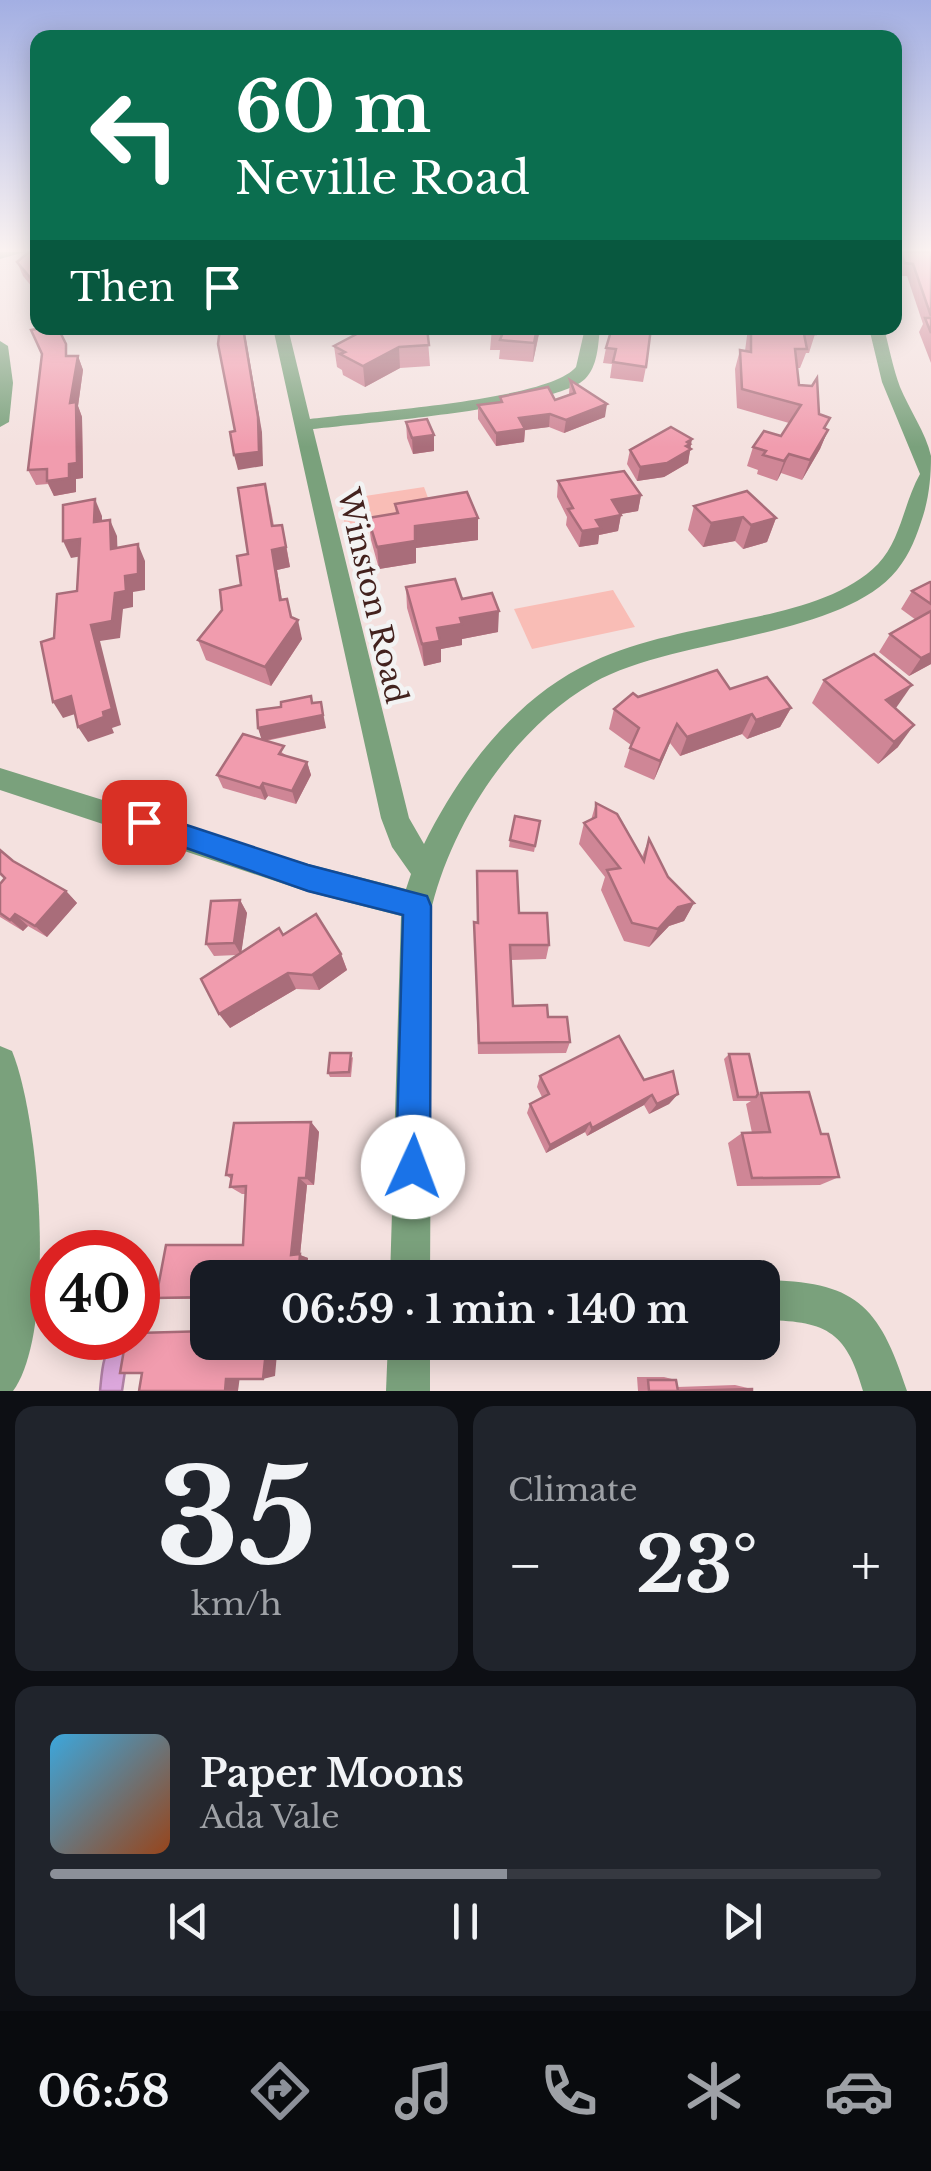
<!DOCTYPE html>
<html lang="en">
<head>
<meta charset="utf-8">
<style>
  :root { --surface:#171b24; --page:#20242c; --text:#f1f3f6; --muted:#9ea1a6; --line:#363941; --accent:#8c9099 }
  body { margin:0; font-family:"Libre Baskerville",serif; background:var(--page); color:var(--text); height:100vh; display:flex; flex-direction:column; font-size:38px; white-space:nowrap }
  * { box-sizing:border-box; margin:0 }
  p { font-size:32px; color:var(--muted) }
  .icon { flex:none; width:55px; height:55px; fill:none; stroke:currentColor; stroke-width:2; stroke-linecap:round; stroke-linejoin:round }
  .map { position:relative; height:1391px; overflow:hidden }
  .panel { display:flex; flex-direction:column; gap:15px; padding:15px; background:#0d0f14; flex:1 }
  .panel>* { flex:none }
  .guide { position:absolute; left:30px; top:30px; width:872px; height:305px; border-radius:20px; box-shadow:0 5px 25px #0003; background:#0b6e4f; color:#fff; overflow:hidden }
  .speed { position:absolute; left:30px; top:1230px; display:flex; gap:20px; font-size:50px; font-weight:700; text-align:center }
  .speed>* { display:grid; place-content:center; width:130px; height:130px; border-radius:50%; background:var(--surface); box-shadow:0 5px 25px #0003; line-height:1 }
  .speed .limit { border:15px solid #d22; background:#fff; color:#111 }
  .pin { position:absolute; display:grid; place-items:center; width:85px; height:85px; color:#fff; margin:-42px; border-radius:20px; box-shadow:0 5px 15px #0006 }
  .me { position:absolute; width:110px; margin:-55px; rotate:2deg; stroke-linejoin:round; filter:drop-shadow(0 0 8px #0008) }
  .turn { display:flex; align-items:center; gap:35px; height:210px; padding:0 40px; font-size:45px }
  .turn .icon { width:130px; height:130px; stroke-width:2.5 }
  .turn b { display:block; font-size:70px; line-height:85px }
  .then { display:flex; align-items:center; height:95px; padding:0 40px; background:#0003; gap:20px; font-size:38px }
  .big { font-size:75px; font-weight:700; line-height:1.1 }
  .panel .tile { flex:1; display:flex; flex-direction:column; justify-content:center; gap:15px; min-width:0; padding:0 35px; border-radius:20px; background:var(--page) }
  .panel .dial { align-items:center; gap:0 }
  .dial b { font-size:130px; line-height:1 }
  .song { display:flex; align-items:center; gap:30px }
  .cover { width:120px; height:120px; border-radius:15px; background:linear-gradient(135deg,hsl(200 70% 55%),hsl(20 70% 35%)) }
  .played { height:10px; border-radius:5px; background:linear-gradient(90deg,var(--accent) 55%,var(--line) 55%) }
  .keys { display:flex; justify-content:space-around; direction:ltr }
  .heat { display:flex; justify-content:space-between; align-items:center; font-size:55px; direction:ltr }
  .panel .tiles { flex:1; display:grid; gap:15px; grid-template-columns:1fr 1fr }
  .tile:last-child { grid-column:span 2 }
  .trip { position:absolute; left:190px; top:1260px; width:590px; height:100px; border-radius:20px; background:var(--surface); box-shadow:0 5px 25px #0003; font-weight:700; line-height:100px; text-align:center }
  .tab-bar { display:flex; height:160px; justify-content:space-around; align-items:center; background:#090b0e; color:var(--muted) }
  .tab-bar .icon { width:70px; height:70px }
  .tab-bar .on { color:var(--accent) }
  .tab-bar b { font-size:45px; color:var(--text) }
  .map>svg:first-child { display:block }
  .green { fill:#f9bdb6 }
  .water { fill:#dca7dc; stroke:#ae7fa3; stroke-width:2.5 }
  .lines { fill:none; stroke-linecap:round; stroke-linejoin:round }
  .minor { fill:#7aa17c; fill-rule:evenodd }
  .wall { fill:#cf8696 }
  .shaded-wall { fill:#a96d7a }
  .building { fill:#f19cae; stroke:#a96d7a; stroke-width:2.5 }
  .route { fill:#1a73e8; stroke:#114b97; stroke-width:2.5 }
  .labels { text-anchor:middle; stroke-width:9; stroke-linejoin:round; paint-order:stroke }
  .street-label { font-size:30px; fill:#43221e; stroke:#f3f3f3 }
</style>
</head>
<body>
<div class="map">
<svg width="931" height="1391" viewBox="0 0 931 1391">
  <rect width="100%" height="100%" fill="#f4e1df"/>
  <g class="green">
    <path d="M424,487L434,514L346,528L339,500Z"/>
    <path d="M613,590L635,627L532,649L514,609Z"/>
  </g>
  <path class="water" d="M118,1338H130L122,1391H100C102,1372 102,1350 118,1338Z"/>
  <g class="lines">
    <g class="minor">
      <path d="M0,252H24L0,259Z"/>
      <path d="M273,328H288L310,419C361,412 548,401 576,367L585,328H600C598,345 598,366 585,379C555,408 363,423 313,429L409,818L424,844C460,771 516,697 592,662C641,639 694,631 746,619C790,610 846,597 878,564C901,540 904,502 920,474L882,382L869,328H884C889,347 893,368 900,387C909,409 926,433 931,456C931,477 929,497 923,516C917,535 910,554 897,570C841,639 674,637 593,683C515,728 454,819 432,906L430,1278H390L401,916L308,892L0,790V768L308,864L406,889L411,874L392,847L381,818Z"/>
      <path d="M0,341L8,346L13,383L9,422L0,427Z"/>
      <path d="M0,1046L12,1051C40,1119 57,1331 13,1391H0Z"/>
      <path d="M762,1280C855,1281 879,1304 907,1391H863C846,1329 824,1321 762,1320Z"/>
      <path d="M388,1342H430V1391H386Z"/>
    </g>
  </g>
  <g class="wall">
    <path d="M38,252V294L23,276L17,262Z"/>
    <path d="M895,252H931V363L919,332L923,324L907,276H900L895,265Z"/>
    <path d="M343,328H427L430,366L400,368L365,387L343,375L342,370L337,367L334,346L353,336Z"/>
    <path d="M492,328H560V330H540L533,362L499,359L500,350H490Z"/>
    <path d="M612,328L646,367L643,382L610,378L612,364L603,363L606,348Z"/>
    <path d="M748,328H812L815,334L809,353H806L800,368H797L799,385L819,414L826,429L828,430L820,449L802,480L781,473L777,481L757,474L758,470L747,466L753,447L781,436L789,423L737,408L735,369L740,350L745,351Z"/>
    <path d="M71,356H78L83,370L78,406L82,417L83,478L76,479V492L54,496L48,484L36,485L28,470Z"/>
    <path d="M570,380L605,417L564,433L549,427L525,430L524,442L496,446L478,419V405L500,402V397L555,400L569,394Z"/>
    <path d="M406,422L434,451L413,454L407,438Z"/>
    <path d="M690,449L688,463L664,477L637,481L627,464L630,450Z"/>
    <path d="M558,481L641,495L638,511L621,514L618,531L599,535L598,544L579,547L566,525L567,517L557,497Z"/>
    <path d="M270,504L274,526L286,544L290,567L277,570L282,600L302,639L271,686L206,660L198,640L241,585L248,554Z"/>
    <path d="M395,504L478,540L416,548V563L379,569L371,540L368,518L396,514Z"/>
    <path d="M694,506L776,518L767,542L743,549L735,541L703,547L688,530Z"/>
    <path d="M931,582V664L909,676L879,652L890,634L916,620L901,609L912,591Z"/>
    <path d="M406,587L462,599L498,632L462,639V645L441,649V662L424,666L407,608Z"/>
    <path d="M824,680L895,709L898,747L878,764L812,703Z"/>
    <path d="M730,689L791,708L780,727L747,739L742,734L680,756L670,743L654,780L624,767L631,745L609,729L614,709L638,697Z"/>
    <path d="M312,703L326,728L266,741L287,756L307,762L311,775L296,804L268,796L265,800L223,788L217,775L262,739L258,728Z"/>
    <path d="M596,803L642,857L649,839L668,877L694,903L684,921L669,926L649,947L624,941L601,890L605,877L579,844L584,823L591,820Z"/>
    <path d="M540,821L534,852L509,847L510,840Z"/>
    <path d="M0,850L13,861L66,891L77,903L47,937L28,926L23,931L0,917V884L5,879L0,875Z"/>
    <path d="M240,900L247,913L241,953L283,935L341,954L347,970L319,990L296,989L230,1028L237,955L214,956L206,944Z"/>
    <path d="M519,913L549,945L546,959L511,960L513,1006L548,1017L570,1042L566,1053L478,1054L474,922Z"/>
    <path d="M729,1054L758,1094L761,1093L821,1134L839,1177L820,1185L737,1186L728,1143L742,1133H752L746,1104L751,1101H733L724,1059Z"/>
    <path d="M353,1057L351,1077H330L328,1073Z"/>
    <path d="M540,1076L644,1080L678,1094L669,1104L649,1114L644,1105L587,1136L585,1132L546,1153L527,1113L530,1104L542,1097L537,1087Z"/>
    <path d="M311,1122L319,1132L314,1185H307L300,1255L308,1258L208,1278V1299H173L156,1298L243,1245L246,1194H242L230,1187L231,1179L226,1175Z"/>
    <path d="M637,1377H664L676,1380L677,1387L735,1385L752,1389V1391H638Z"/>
  </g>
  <g class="shaded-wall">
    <path d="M244,328L262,432L263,466L238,470L234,455Z"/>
    <path d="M537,328H540L533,362L534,343Z"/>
    <path d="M399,347L400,368L365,387L363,366Z"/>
    <path d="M78,356L83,370L78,406L82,417L83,478L76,479V492L54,496L47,481L70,403Z"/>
    <path d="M607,404L605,417L564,433L566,420Z"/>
    <path d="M550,414L549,427L525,430L524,442L496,446V433L519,418Z"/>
    <path d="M828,430L820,449L802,480L810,460Z"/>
    <path d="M434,435V451L413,454L412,438Z"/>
    <path d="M692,439L688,463L664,477L637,481L640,467Z"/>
    <path d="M789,454L781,473L777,481L784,461Z"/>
    <path d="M641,495L638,511L609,516L612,500Z"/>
    <path d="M95,499L102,516V539L94,522Z"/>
    <path d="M621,515L618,531L599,535L598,544L579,547L582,531L596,520Z"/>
    <path d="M743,517L735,541L703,547L711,523Z"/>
    <path d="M478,518V540L416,548V563L379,569L377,547L415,526Z"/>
    <path d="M776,518L767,542L743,549L751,525Z"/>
    <path d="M110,520L117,536L118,565L111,549Z"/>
    <path d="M282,525L290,567L277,570L285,619L280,600L272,550Z"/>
    <path d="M80,539L88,555L71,558L63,541Z"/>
    <path d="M138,544L145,561V590L133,592V607L123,609L120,638L100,641L121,725L112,728L114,733L88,742L78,727L91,625L125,576Z"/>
    <path d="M499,611L498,632L462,639V645L441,649V662L424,666L422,644L437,628L460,618Z"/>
    <path d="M298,620L302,639L271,686L265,667Z"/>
    <path d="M931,653V664L909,676L921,658Z"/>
    <path d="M912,685L896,708L870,723L886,700Z"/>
    <path d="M71,696L81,712L63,718L53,702Z"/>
    <path d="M321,702L326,728L262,741L258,728Z"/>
    <path d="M791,708L780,727L747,739L756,720Z"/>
    <path d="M752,714L742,734L680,756L687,737Z"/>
    <path d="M677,724L670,743L654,780L660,761Z"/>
    <path d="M914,725L898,747L878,764L894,742Z"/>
    <path d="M307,762L311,775L296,804L292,791Z"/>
    <path d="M263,783L268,796L265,800L260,788Z"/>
    <path d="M66,891L77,903L47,937L35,926Z"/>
    <path d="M240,900L247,913L241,955L234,943Z"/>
    <path d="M694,903L684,921L669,926L649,947L658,929L678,907Z"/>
    <path d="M15,914L28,926L23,931L10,920Z"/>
    <path d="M341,954L347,970L319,990L312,975Z"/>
    <path d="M288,973L296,989L230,1028L219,1014Z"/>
    <path d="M678,1094L669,1104L649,1114L657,1104Z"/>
    <path d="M652,1095L644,1105L587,1136L592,1128Z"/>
    <path d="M311,1122L319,1132L314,1185L306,1178Z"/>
    <path d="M590,1123L585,1132L546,1153L550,1145Z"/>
    <path d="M299,1178L307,1185L300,1255L308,1258L307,1278H298L291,1255Z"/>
    <path d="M267,1342H278L275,1376L263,1379Z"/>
    <path d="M240,1376L238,1391H225L226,1379Z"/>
  </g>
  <g class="building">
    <path d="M29,252H38V287L17,262Z"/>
    <path d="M899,252H931V316L913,264L905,263L901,252Z"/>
    <path d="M925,318H931V333Z"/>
    <path d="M42,328H58L66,344V356H78L70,403L76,402L77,463L69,464V478L47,481V469L28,470L42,354L31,330Z"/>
    <path d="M220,328H243L258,417L259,452L234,455L230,432L235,431L218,344Z"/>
    <path d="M364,328H427L429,345L399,347L363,366L340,354L345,352L334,346L366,329Z"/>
    <path d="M492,328H537L534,343L500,340L503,332H490Z"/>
    <path d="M612,328H651L646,367L613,362L616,349L606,348Z"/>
    <path d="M751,328H812L815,334H804L807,349H795L799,385L812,386L817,378L819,414L830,418L824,428L828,430L810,460L789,454L784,461L763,455L766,451L753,447L764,431L781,436L801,405L742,389L740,350L751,352Z"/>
    <path d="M570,380L607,404L566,420L550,414L519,418L525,429L496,433L478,405L502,402L500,397L548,387L555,400L575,393Z"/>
    <path d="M427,419L434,435L412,438L406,422Z"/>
    <path d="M671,427L692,439L687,442L690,444L686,446L691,449L667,463L640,467L630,450Z"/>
    <path d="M624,471L641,495L612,500L621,515L596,520L601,528L582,531L568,509L573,508L558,481Z"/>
    <path d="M265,484L272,526L282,525L286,547L272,550L280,600L287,599L291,617L298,620L265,667L198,640L222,610L220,590L241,585L237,556L248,554L238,488Z"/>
    <path d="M747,491L776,518L751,525L743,517L711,523L694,506Z"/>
    <path d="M467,492L478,518L415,526V541L377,547L368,518L398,513L395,504Z"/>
    <path d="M95,499L94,522L110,520L111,549L138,544V574L125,576L126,591L115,593L112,621L91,625L112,709L103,712L104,717L78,727L71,696L53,702L41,642L54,638L57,594L77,591L80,539L63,541V505Z"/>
    <path d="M455,579L462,599L492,593L499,611L460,618L462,624L437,628L440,641L422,644L406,587Z"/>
    <path d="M930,582H931V604L912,591Z"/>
    <path d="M931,611V653L921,658L890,634Z"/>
    <path d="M874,654L912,685L886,700L914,725L894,742L824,680Z"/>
    <path d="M717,670L730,689L767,677L791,708L756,720L752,714L687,737L677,724L660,761L630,748L639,728L614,709L633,693L638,697Z"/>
    <path d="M311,696L312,703L321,702L323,715L258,728L257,710L281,707V702Z"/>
    <path d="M243,734L284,746L279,754L307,762L292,791L263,783L260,788L217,775Z"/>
    <path d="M596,803L617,814L644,861L649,839L668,877L694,903L678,907L658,929L632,923L607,870L620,868L584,823L596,817Z"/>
    <path d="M515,816L540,821L535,846L510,840Z"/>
    <path d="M0,850L13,861L66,891L35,926L15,914L10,920L0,913V884L5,878L0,873Z"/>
    <path d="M477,871H517L519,913H547L549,945H510L513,1006L547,1005L548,1017H567L570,1042L479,1043L474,922L478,923Z"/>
    <path d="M240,900L234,943L206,944L211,901Z"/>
    <path d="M316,914L341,954L312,975L288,973L219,1014L201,979L279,928L283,935Z"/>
    <path d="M619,1036L644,1080L673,1071L678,1094L657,1104L652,1095L592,1128L590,1123L550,1145L530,1104L549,1094L540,1076Z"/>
    <path d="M330,1053H351L349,1072L328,1073Z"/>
    <path d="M729,1054H749L758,1094L756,1097H738Z"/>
    <path d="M809,1092L821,1134H828L839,1177L752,1178L742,1133L770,1132L761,1093Z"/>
    <path d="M311,1122L306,1178H299L291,1255L300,1254L298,1278H208V1297L156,1298L166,1245H243L246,1186L230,1187L232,1175H226L234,1123Z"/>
    <path d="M208,1331V1342H267L263,1379H226L225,1391H139L142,1373H120L126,1338H138V1333Z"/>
    <path d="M648,1380H676L678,1391L752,1389V1391H649Z"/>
  </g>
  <linearGradient id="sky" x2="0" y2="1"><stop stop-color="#a3afe3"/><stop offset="0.56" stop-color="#faf2f1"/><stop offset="1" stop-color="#faf2f1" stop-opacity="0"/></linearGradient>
  <rect width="931" height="447" fill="url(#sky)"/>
  <path class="route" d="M144,811L308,865L427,896L431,906L430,1167L425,1179L413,1184L401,1179L396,1167L403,915L308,891L135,830L131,822L135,814Z"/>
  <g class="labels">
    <g class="street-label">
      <text transform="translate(372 596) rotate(77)" y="10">Winston Road</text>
    </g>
  </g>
</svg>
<div class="speed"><div class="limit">40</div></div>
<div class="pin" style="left:144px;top:822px;background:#d93025"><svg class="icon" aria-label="arrive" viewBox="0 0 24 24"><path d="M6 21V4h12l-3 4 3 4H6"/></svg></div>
<svg class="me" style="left:413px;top:1167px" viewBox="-20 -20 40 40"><circle r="19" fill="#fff"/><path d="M0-13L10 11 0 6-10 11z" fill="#1a73e8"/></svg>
<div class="trip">06:59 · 1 min · 140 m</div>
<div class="guide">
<div class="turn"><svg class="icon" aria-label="left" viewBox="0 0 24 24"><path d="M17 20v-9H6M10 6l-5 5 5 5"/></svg><div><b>60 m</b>Neville Road</div></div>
<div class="then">Then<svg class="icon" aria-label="arrive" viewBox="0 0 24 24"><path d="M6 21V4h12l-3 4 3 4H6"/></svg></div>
</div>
</div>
<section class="panel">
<div class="tiles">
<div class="tile dial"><b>35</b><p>km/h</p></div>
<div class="tile"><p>Climate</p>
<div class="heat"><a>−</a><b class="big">23°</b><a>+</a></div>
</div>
<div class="tile">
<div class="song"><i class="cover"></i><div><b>Paper Moons</b><p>Ada Vale</p></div></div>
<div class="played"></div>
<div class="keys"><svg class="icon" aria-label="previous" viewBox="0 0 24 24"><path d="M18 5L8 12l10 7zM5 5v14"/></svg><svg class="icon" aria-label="pause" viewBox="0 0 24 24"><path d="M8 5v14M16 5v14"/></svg><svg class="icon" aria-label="next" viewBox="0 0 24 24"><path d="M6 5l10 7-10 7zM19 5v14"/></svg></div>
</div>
</div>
</section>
<nav class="tab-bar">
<b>06:58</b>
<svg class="icon on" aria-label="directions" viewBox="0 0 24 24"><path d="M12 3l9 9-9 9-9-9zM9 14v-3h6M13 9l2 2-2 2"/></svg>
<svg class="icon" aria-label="music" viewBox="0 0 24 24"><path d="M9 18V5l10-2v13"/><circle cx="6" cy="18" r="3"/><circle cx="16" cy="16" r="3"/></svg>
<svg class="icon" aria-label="phone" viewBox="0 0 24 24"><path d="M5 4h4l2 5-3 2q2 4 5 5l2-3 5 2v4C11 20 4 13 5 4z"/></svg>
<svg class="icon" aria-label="climate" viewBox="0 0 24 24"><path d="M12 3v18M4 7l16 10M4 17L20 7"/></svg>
<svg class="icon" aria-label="car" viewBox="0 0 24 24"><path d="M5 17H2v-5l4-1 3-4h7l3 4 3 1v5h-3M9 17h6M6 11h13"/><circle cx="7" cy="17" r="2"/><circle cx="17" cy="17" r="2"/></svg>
</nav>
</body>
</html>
